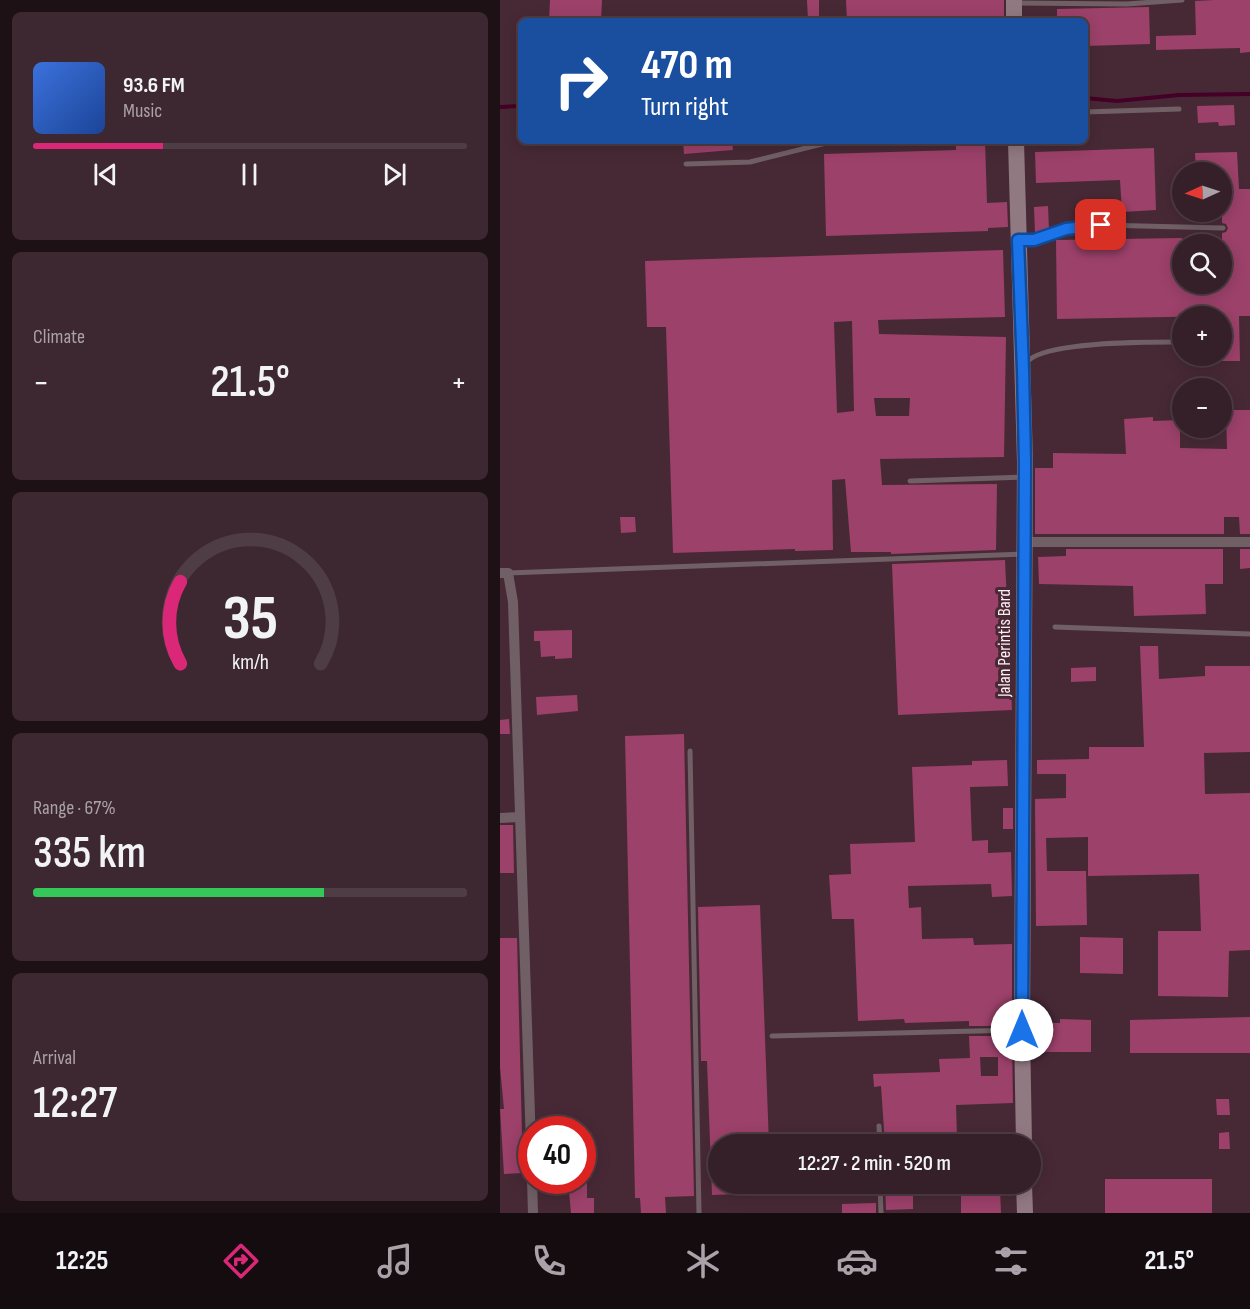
<!DOCTYPE html>
<html lang="en">
<head>
<meta charset="utf-8">
<style>
  :root { --surface:#351f28; --page:#3d2730; --text:#f1f3f6; --muted:#aaa2a8; --line:#4f3d45; --accent:#db2777 }
  body { margin:0; font-family:"Sofia Sans Condensed",sans-serif; background:var(--page); color:var(--text); height:100vh; display:flex; flex-direction:column; font-size:22px; white-space:nowrap }
  * { box-sizing:border-box; margin:0 }
  p { font-size:20px; color:var(--muted) }
  .icon { flex:none; width:33px; height:33px; fill:none; stroke:currentColor; stroke-width:2; stroke-linecap:round; stroke-linejoin:round }
  .map { position:relative; flex:1; overflow:hidden }
  .drawer { display:flex; flex-direction:column; gap:12px; padding:12px; background:#1d1116; width:500px }
  .drawer>* { flex:none }
  .banner { position:absolute; left:18px; top:18px; width:570px; height:126px; border-radius:9px; box-shadow:0 3px 15px #0003,0 0 0 2px var(--line); background:#1a4fa0; color:#fff; overflow:hidden }
  .needle { width:39px; rotate:267deg }
  .tools { position:absolute; left:672px; top:162px; display:grid; gap:12px }
  .tools a { display:grid; place-items:center; width:60px; height:60px; border-radius:50%; background:var(--surface); box-shadow:0 3px 15px #0003,0 0 0 2px var(--line); font-size:30px }
  .speed { position:absolute; left:18px; top:1116px; display:flex; gap:12px; font-size:30px; font-weight:700; text-align:center }
  .speed>* { display:grid; place-content:center; width:78px; height:78px; border-radius:50%; background:var(--surface); box-shadow:0 3px 15px #0003,0 0 0 2px var(--line); line-height:1 }
  .speed .limit { border:9px solid #d22; background:#fff; color:#111 }
  .pin { position:absolute; display:grid; place-items:center; width:51px; height:51px; color:#fff; margin:-26px; border-radius:12px; box-shadow:0 3px 9px #0006 }
  .me { position:absolute; width:66px; margin:-33px; rotate:0deg; stroke-linejoin:round; filter:drop-shadow(0 0 4px #0008) }
  .turn { display:flex; align-items:center; gap:21px; height:126px; padding:0 24px; font-size:27px }
  .turn .icon { width:78px; height:78px; stroke-width:2.5 }
  .turn b { display:block; font-size:42px; line-height:51px }
  .big { font-size:45px; font-weight:600; line-height:1.1 }
  .drawer .widget { flex:1; display:flex; flex-direction:column; justify-content:center; gap:9px; min-width:0; padding:0 21px; border-radius:9px; background:var(--page) }
  .drawer .dial { align-items:center; gap:0 }
  .dial svg { height:156px; overflow:visible; fill:none; stroke:var(--line); stroke-width:7; stroke-linecap:round; text-anchor:middle }
  .dial text { fill:var(--text); stroke:none }
  .song { display:flex; align-items:center; gap:18px }
  .cover { width:72px; height:72px; border-radius:9px; background:linear-gradient(135deg,hsl(220 70% 55%),hsl(220 70% 35%)) }
  .played { height:6px; border-radius:3px; background:linear-gradient(90deg,var(--accent) 30%,var(--line) 30%) }
  .keys { display:flex; justify-content:space-around; direction:ltr }
  .heat { display:flex; justify-content:space-between; align-items:center; font-size:33px; direction:ltr }
  .charge { height:9px; border-radius:4px; background:linear-gradient(90deg,#34c759 67%,var(--line) 0) }
  .trip { position:absolute; left:208px; top:1134px; width:333px; height:60px; border-radius:30px; background:var(--surface); box-shadow:0 3px 15px #0003,0 0 0 2px var(--line); font-weight:600; line-height:60px; text-align:center }
  .tab-bar { display:flex; height:96px; justify-content:space-around; align-items:center; background:#150c10; color:var(--muted) }
  .tab-bar .icon { width:42px; height:42px }
  .tab-bar .selected { color:var(--accent) }
  .tab-bar b { font-size:27px; color:var(--text) }
  main { display:flex; flex:1; min-height:0 }
  .map>svg:first-child { display:block }
  .lines { fill:none; stroke-linecap:round; stroke-linejoin:round }
  .stream { stroke:#440026; stroke-width:4 }
  .building { fill:#9c416a; fill-rule:evenodd }
  .lane { stroke:#706066; stroke-width:5 }
  .street { stroke:#706066; stroke-width:10 }
  .secondary { stroke:#917982; stroke-width:16 }
  .route-casing { stroke:#114b97; stroke-width:15 }
  .route { stroke:#1a73e8; stroke-width:10 }
  .labels { text-anchor:middle; stroke-width:6; stroke-linejoin:round; paint-order:stroke }
  .street-label { font-size:18px; fill:#feedf3; stroke:#472935 }
</style>
</head>
<body>
<main>
<section class="drawer">
<div class="widget">
<div class="song"><i class="cover"></i><div><b>93.6 FM</b><p>Music</p></div></div>
<div class="played"></div>
<div class="keys"><svg class="icon" aria-label="previous" viewBox="0 0 24 24"><path d="M18 5L8 12l10 7zM5 5v14"/></svg><svg class="icon" aria-label="pause" viewBox="0 0 24 24"><path d="M8 5v14M16 5v14"/></svg><svg class="icon" aria-label="next" viewBox="0 0 24 24"><path d="M6 5l10 7-10 7zM19 5v14"/></svg></div>
</div>
<div class="widget"><p>Climate</p>
<div class="heat"><a>−</a><b class="big">21.5°</b><a>+</a></div>
</div>
<div class="widget dial"><svg viewBox="0 0 100 80">
<path d="M14 69A42 42 0 1 1 86 69"/>
<path d="M14 69A42 42 0 0 1 14 27" stroke="#db2777"/>
<text x="50" y="56" font-size="32" font-weight="700">35</text>
<text x="50" y="72" font-size="11">km/h</text>
</svg></div>
<div class="widget"><p>Range · 67%</p><b class="big">335 km</b><div class="charge"></div></div>
<div class="widget"><p>Arrival</p><b class="big">12:27</b></div>
</section>
<div class="map">
<svg width="751" height="1213" viewBox="0 0 751 1213">
  <rect width="100%" height="100%" fill="#472935"/>
  <g class="lines">
    <g class="stream">
      <path d="M585,98L617,101L679,95L751,94"/>
      <path d="M0,107L21,106"/>
    </g>
  </g>
  <g class="building">
    <path d="M50,0H102L101,21H49Z"/>
    <path d="M307,0H319V21H308Z"/>
    <path d="M346,0H504V19L347,21Z"/>
    <path d="M714,0H750V52L740,53V48L656,50V36L696,35L695,1Z"/>
    <path d="M649,7L650,44L585,46V21H557V9Z"/>
    <path d="M734,105L735,125L719,126L718,122L698,123L697,106Z"/>
    <path d="M183,141H232L233,150L184,154Z"/>
    <path d="M456,141H485L487,203L507,202L508,227L488,228V231L326,236L324,154L456,150Z"/>
    <path d="M654,148L656,210L622,212L620,180L536,183L535,152Z"/>
    <path d="M737,152L739,189H750V316H739L740,361H722V316L557,319L556,240L682,238V284H722V233L726,232L728,228L726,224L722,223V172H696L695,153Z"/>
    <path d="M548,206L549,230L535,233L534,207Z"/>
    <path d="M503,250L505,317L378,320L379,334L506,337L504,457L380,459L382,485L497,484L496,550L391,554V552H351L345,479L332,480L333,550L295,551V549L173,553L166,327H147L145,261ZM352,321L354,411L337,413L334,322ZM374,398H410L409,416H376Z"/>
    <path d="M726,410H750V534H740L739,517H724V534H535V468H553V453L626,454L624,419L653,417V421L680,420V448L727,449Z"/>
    <path d="M120,517H135L136,532L121,533Z"/>
    <path d="M566,549H723V584H705L706,614L634,616L633,586L539,584L538,557L566,556Z"/>
    <path d="M740,549H750V568L740,569Z"/>
    <path d="M505,560L512,710L398,715L392,564Z"/>
    <path d="M72,630V658L55,659V656L41,657L40,641H34V631Z"/>
    <path d="M640,646H658L659,679L705,676V666H750V752L704,753L705,794L750,793V950L729,951L728,997L658,996V931H701L699,874L588,876V837L546,838L547,871H586L587,925L536,926L535,799L566,798V774H537V760L589,759V747H644Z"/>
    <path d="M596,667V681L571,682V668Z"/>
    <path d="M77,695L78,711L37,715L36,697Z"/>
    <path d="M9,719L10,734H0V720Z"/>
    <path d="M184,734L194,1196L165,1197L166,1213H141L140,1198H135L125,736Z"/>
    <path d="M507,760L508,786L470,787L472,841L488,840V853L511,852L512,896L492,897L491,884L408,886L409,908L421,907L422,939L473,938L474,945L512,944V1019L492,1020L493,1026H469V1021L405,1023L404,1019L358,1021L354,919H332L329,875L351,874L350,844L415,842L412,767L472,765V761Z"/>
    <rect x="503" y="808" width="10" height="21"/>
    <path d="M0,825H13L14,873H0Z"/>
    <path d="M260,905L269,1144H219V1184H270V1193L212,1195L207,1061H201L198,907Z"/>
    <path d="M580,937L623,938V974L580,973Z"/>
    <path d="M0,938H17L23,1173L4,1174L0,1109H4L0,1067Z"/>
    <path d="M750,1017V1053H630V1020Z"/>
    <path d="M560,1019L591,1020V1052H537V1023H560Z"/>
    <path d="M469,1036H493V1039L512,1038L513,1103L456,1105L457,1137L513,1135L514,1144H385L381,1086L374,1087L373,1074L440,1072L439,1059L470,1058ZM480,1057H498V1076H481Z"/>
    <path d="M716,1099H729L730,1115H717Z"/>
    <path d="M729,1132L730,1149H719V1133Z"/>
    <rect x="605" y="1179" width="107" height="34"/>
    <path d="M68,1181H87V1198H94V1213H71Z"/>
    <path d="M385,1184H413V1209L386,1210Z"/>
    <path d="M461,1184H497V1189H500L501,1213H461Z"/>
    <path d="M376,1203V1213H342V1204Z"/>
  </g>
  <g class="lines">
    <g class="lane">
      <path d="M516,3L627,4L682,0"/>
      <path d="M585,112L679,109"/>
      <path d="M186,164L250,162L334,141"/>
      <path d="M520,240H534L566,229L601,225L723,228"/>
      <path d="M527,362C544,341 652,342 681,342"/>
      <path d="M410,481L522,477"/>
      <path d="M8,573L523,554"/>
      <path d="M555,627L751,634"/>
      <path d="M190,751L199,1213"/>
      <path d="M272,1036L520,1030"/>
      <path d="M379,1126L380,1144"/>
      <path d="M380,1184L381,1213"/>
    </g>
    <g class="street">
      <path d="M524,542H751"/>
      <path d="M0,573H8L13,602L32,1176"/>
      <path d="M0,818L20,817"/>
      <path d="M32,1180L33,1213"/>
    </g>
    <g class="secondary">
      <path d="M514,0V21"/>
      <path d="M516,141L525,462L522,1030L524,1144"/>
      <path d="M524,1184L525,1213"/>
    </g>
  </g>
  <g class="lines">
    <defs>
      <path id="route" d="M522,1030L525,462L523,370L518,240H534L566,229L601,225"/>
    </defs>
    <use href="#route" class="route-casing"/>
    <use href="#route" class="route"/>
  </g>
  <g class="labels">
    <g class="street-label">
      <text transform="translate(504 643) rotate(-90)" y="6">Jalan Perintis Bard</text>
    </g>
  </g>
</svg>
<div class="tools">
<a><svg class="needle" viewBox="-14 -14 28 28"><path d="M0-13l5 13h-10z" fill="#e53935"/><path d="M0 13l5-13h-10z" fill="#aaa2a8"/></svg></a>
<a><svg class="icon" aria-label="search" viewBox="0 0 24 24"><circle cx="10" cy="10" r="6"/><path d="M15 15l6 6"/></svg></a>
<a>+</a>
<a>−</a>
</div>
<div class="speed"><div class="limit">40</div></div>
<div class="pin" style="left:601px;top:225px;background:#d93025"><svg class="icon" aria-label="arrive" viewBox="0 0 24 24"><path d="M6 21V4h12l-3 4 3 4H6"/></svg></div>
<svg class="me" style="left:522px;top:1030px" viewBox="-20 -20 40 40"><circle r="19" fill="#fff"/><path d="M0-13L10 11 0 6-10 11z" fill="#1a73e8"/></svg>
<div class="trip">12:27 · 2 min · 520 m</div>
<div class="banner">
<div class="turn"><svg class="icon" aria-label="right" viewBox="0 0 24 24"><path d="M7 20v-9h11M14 6l5 5-5 5"/></svg><div><b>470 m</b>Turn right</div></div>
</div>
</div>
</main>
<nav class="tab-bar">
<b>12:25</b>
<svg class="icon selected" aria-label="directions" viewBox="0 0 24 24"><path d="M12 3l9 9-9 9-9-9zM9 14v-3h6M13 9l2 2-2 2"/></svg>
<svg class="icon" aria-label="music" viewBox="0 0 24 24"><path d="M9 18V5l10-2v13"/><circle cx="6" cy="18" r="3"/><circle cx="16" cy="16" r="3"/></svg>
<svg class="icon" aria-label="phone" viewBox="0 0 24 24"><path d="M5 4h4l2 5-3 2q2 4 5 5l2-3 5 2v4C11 20 4 13 5 4z"/></svg>
<svg class="icon" aria-label="climate" viewBox="0 0 24 24"><path d="M12 3v18M4 7l16 10M4 17L20 7"/></svg>
<svg class="icon" aria-label="car" viewBox="0 0 24 24"><path d="M5 17H2v-5l4-1 3-4h7l3 4 3 1v5h-3M9 17h6M6 11h13"/><circle cx="7" cy="17" r="2"/><circle cx="17" cy="17" r="2"/></svg>
<svg class="icon" aria-label="filters" viewBox="0 0 24 24"><path d="M4 7h16M4 17h16"/><circle cx="9" cy="7" r="2"/><circle cx="15" cy="17" r="2"/></svg>
<b>21.5°</b>
</nav>
</body>
</html>
